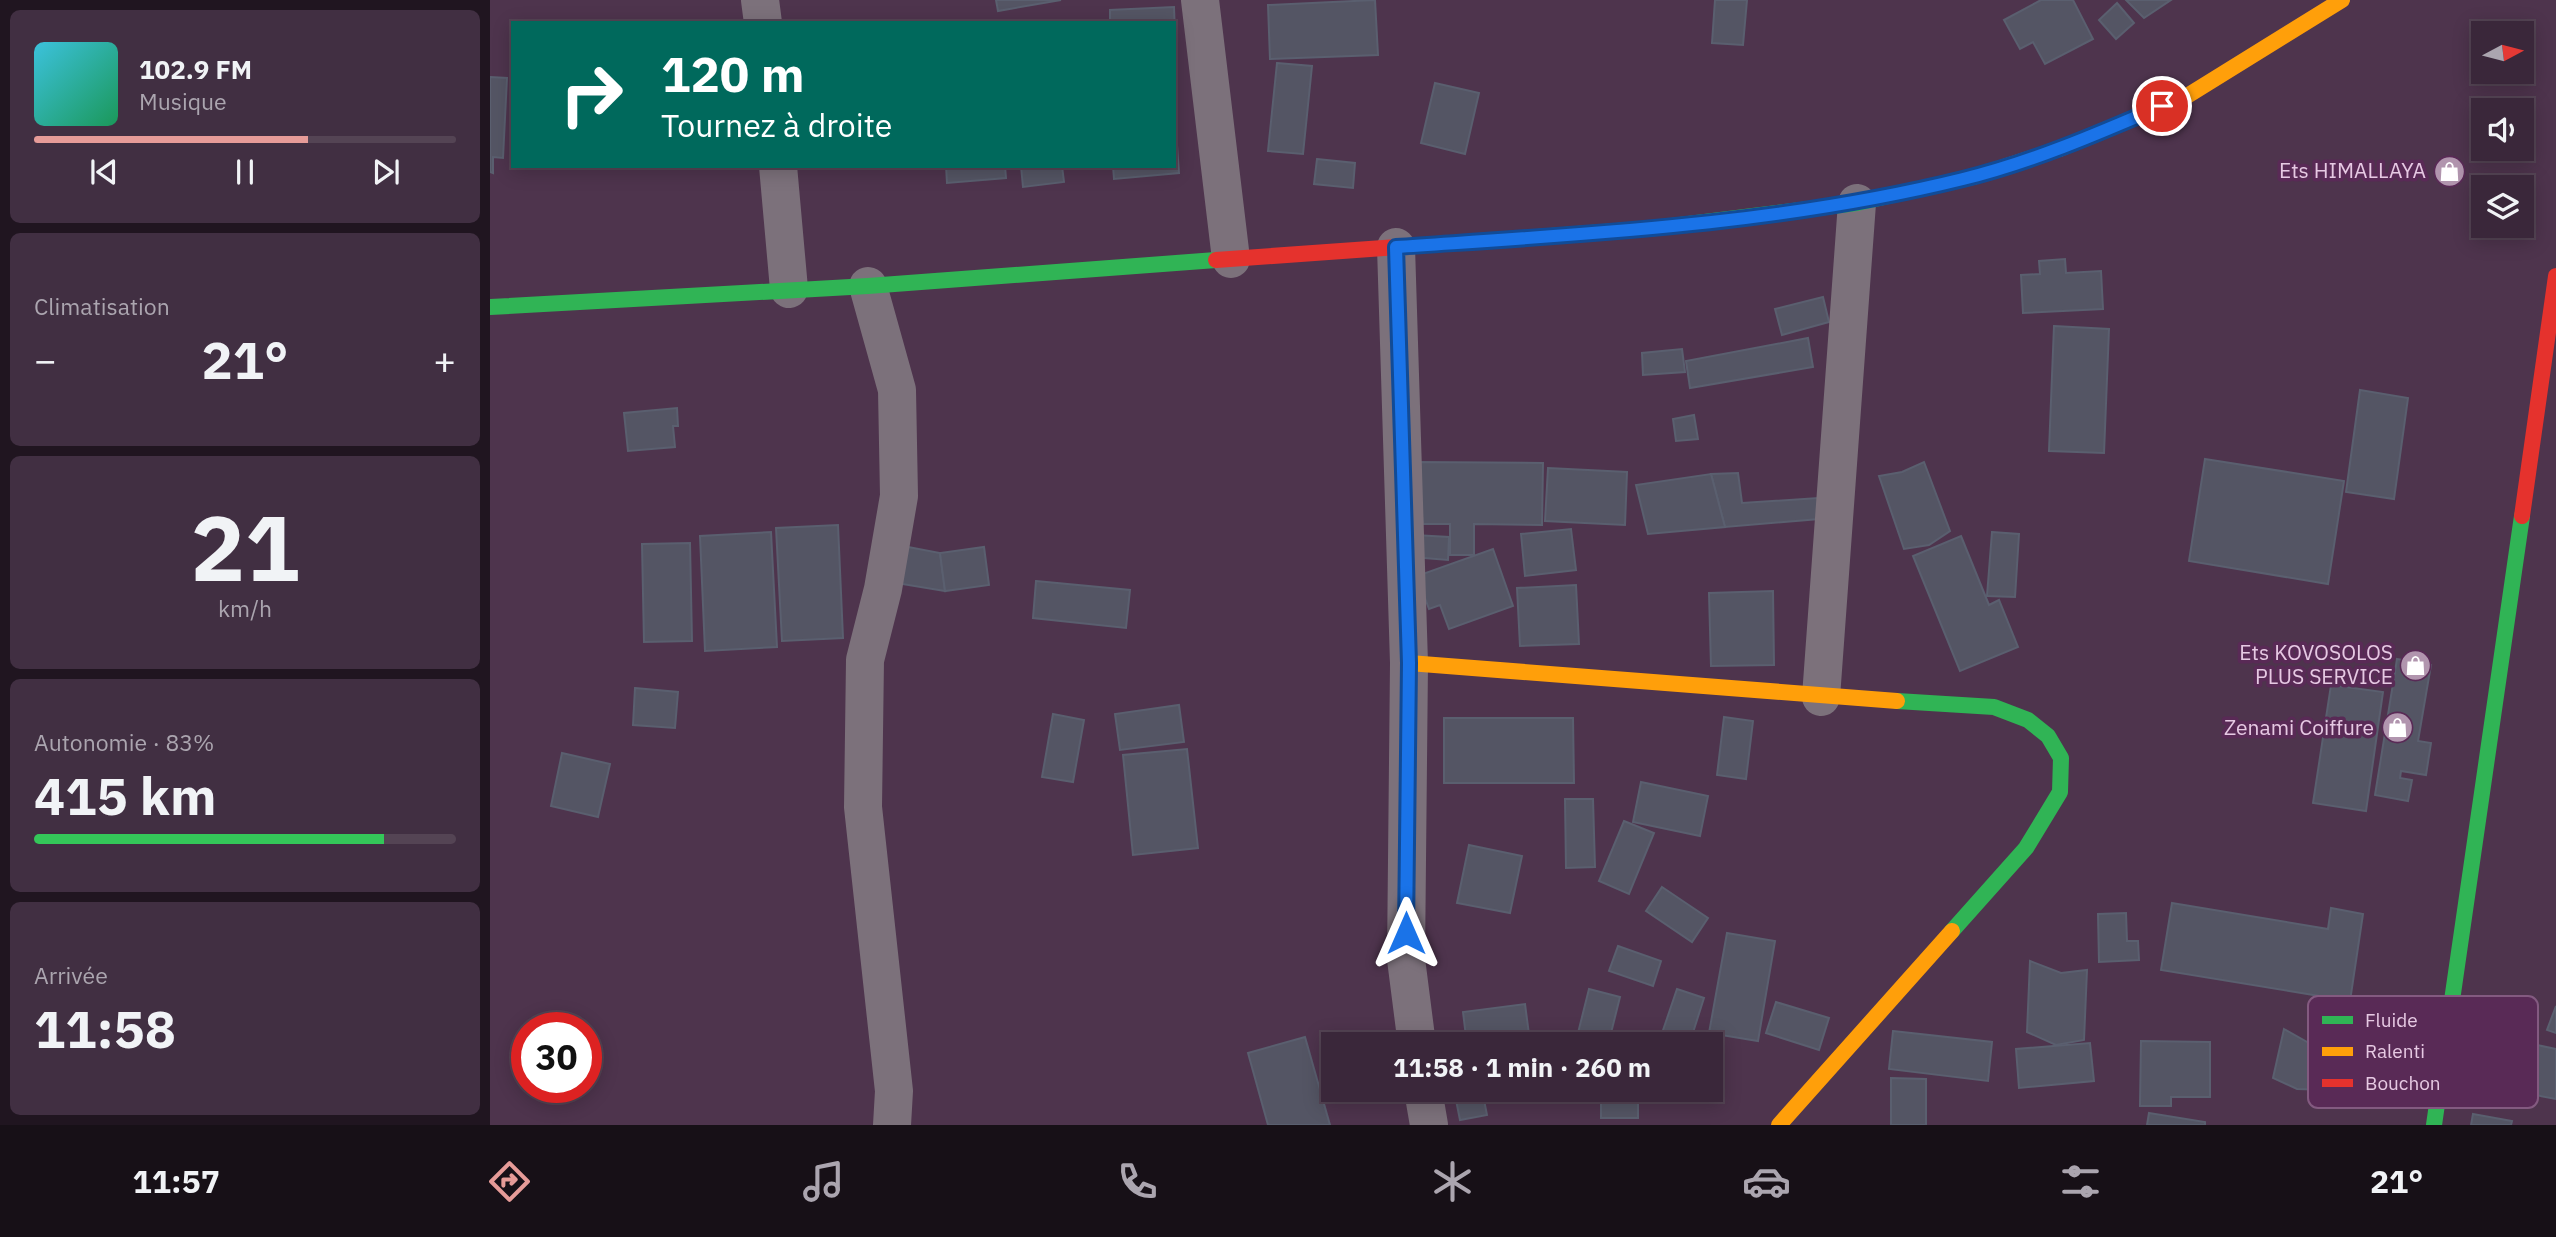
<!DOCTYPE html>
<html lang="fr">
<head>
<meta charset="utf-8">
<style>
  :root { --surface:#3a273a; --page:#412f42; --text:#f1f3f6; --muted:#aba5af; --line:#544454; --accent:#e69b98 }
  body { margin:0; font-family:"IBM Plex Sans",sans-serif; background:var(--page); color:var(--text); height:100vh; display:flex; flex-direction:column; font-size:26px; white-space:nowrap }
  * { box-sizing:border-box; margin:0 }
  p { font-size:23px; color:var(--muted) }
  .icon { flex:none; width:38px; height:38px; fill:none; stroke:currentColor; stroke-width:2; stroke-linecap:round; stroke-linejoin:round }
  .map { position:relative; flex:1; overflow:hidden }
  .details { display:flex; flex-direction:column; gap:10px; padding:10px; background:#201520; width:490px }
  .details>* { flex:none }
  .guide { position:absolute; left:21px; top:21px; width:665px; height:147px; border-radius:0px; box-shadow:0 4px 18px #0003,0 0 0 2px var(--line); background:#00695c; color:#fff; overflow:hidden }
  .needle { width:46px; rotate:83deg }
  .tools { position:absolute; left:1981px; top:21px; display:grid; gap:14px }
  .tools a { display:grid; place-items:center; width:63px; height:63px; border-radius:0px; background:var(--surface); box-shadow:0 4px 18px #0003,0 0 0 2px var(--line); font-size:35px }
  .speed { position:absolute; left:21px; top:1012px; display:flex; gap:14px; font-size:35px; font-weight:700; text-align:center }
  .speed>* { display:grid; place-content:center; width:91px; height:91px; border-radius:50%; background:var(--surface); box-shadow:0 4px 18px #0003,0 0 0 2px var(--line); line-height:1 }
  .speed .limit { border:10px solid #d22; background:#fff; color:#111 }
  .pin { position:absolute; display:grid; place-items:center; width:60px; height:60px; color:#fff; margin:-30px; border:4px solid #fff; border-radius:50%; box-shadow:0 2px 7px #0007 }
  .me { position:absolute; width:77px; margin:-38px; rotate:0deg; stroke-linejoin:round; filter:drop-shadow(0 0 5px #0008) }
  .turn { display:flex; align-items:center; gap:24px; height:147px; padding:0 35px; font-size:32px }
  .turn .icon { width:91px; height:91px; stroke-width:2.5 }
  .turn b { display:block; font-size:49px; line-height:60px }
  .big { font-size:52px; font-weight:700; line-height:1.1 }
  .details .tile { flex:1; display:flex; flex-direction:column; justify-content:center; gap:10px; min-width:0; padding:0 24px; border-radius:10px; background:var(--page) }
  .details .dial { align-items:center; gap:0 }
  .dial b { font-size:91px; line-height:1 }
  .song { display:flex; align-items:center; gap:21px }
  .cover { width:84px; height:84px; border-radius:10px; background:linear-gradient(135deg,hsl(190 70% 55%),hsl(150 70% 35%)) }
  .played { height:7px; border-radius:4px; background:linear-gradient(90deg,var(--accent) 65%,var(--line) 65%) }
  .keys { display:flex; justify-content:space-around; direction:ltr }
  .heat { display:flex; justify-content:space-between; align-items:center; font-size:38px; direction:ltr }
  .charge { height:10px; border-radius:5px; background:linear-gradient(90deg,#34c759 83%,var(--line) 0) }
  .trip { position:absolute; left:831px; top:1032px; width:402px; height:70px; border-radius:0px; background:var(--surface); box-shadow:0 4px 18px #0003,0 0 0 2px var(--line); font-weight:700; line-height:70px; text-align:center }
  .tabs { display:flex; height:112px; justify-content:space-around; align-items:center; background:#171017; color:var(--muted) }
  .tabs .icon { width:49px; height:49px }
  .tabs .on { color:var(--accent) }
  .tabs b { font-size:32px; color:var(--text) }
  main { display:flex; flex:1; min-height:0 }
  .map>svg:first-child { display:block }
  .building { fill:#545564; stroke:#5a5f6f; stroke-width:2 }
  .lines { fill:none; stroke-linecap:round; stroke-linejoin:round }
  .street { stroke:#7c717b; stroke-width:38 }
  .fast { stroke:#30b455; stroke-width:16 }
  .slow { stroke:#ff9f0a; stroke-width:16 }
  .jam { stroke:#e5322d; stroke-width:16 }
  .route-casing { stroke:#114b97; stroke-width:18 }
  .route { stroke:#1a73e8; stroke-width:12 }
  .labels { text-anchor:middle; stroke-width:7; stroke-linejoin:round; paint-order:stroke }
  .poi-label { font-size:21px; fill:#e6c9e3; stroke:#592a56; text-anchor:end }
  .key { fill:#592a56; stroke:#835a80; stroke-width:2 }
  .key-label { font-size:19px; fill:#e6c9e3 }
</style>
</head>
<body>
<main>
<section class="details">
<div class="tile">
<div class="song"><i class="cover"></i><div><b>102.9 FM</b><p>Musique</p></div></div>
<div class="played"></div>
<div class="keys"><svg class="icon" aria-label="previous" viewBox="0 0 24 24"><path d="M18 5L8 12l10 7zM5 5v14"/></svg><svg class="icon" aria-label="pause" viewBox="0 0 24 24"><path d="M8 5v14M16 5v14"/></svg><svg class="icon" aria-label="next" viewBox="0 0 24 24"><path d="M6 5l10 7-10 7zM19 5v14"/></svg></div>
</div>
<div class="tile"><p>Climatisation</p>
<div class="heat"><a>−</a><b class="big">21°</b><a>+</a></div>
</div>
<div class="tile dial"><b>21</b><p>km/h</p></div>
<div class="tile"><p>Autonomie · 83%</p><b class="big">415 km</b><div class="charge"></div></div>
<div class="tile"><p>Arrivée</p><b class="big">11:58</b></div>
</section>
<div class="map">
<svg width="2066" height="1125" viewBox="0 0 2066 1125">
  <rect width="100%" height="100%" fill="#4e344d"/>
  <g class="building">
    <path d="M506,0H571L508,11Z"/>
    <path d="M885,0L888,55L780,59L778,5Z"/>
    <path d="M1225,0H1257L1253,45L1222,43Z"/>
    <path d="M1551,0H1583L1603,39L1555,64L1543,42L1530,49L1514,20Z"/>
    <path d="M1636,0H1681L1654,18Z"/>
    <path d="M1627,3L1644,23L1626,39L1609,20Z"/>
    <path d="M684,7L686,62H684V23H620V10Z"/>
    <path d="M787,63L822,66L813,154L778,151Z"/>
    <path d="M0,77L17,78L13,158L3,157V173L0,172Z"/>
    <path d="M945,83L989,93L975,154L931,143Z"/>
    <path d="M687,145L689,173L624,179L623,166H684V146Z"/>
    <path d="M827,159L865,163L863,188L824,184Z"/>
    <path d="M456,166H515L516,178L457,183Z"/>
    <path d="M531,166H572L574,182L533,187Z"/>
    <path d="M1575,259L1576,273L1611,271L1613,309L1533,313L1531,275L1550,274L1549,261Z"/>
    <path d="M1333,297L1339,322L1292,335L1285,309Z"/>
    <path d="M1564,326L1619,329L1614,453L1559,451Z"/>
    <path d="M1318,338L1323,367L1200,388L1196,361Z"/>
    <path d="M1192,349L1195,372L1153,375L1152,353Z"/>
    <path d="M1870,390L1918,398L1904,499L1856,492Z"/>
    <path d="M187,408L188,426H183L185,447L138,451L134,413Z"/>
    <path d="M1204,415L1208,439L1186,441L1183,419Z"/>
    <path d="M1715,459L1854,481L1838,584L1699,561Z"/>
    <path d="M925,462L1053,463L1052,525L984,524V555H960V524H933Z"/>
    <path d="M1434,462L1460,531L1439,545L1414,549L1389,476L1412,472Z"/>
    <path d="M1058,468L1137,472L1135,525L1055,521Z"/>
    <path d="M1248,473L1252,503L1328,498L1329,519L1235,527L1221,474Z"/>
    <path d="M1221,474L1235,527L1158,534L1146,485Z"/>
    <path d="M348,525L353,638L292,641L286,528Z"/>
    <path d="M1081,529L1086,570L1035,576L1031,534Z"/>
    <path d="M281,532L287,647L215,651L210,536Z"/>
    <path d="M1502,532L1529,534L1525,597L1497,596Z"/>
    <path d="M924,535L959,537L958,560L922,557Z"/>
    <path d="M1471,536L1499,605L1509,600L1528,647L1470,671L1423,556Z"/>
    <path d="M200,543L202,641L154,642L152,544Z"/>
    <path d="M413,546L450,553L455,591L406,583Z"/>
    <path d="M494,547L499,585L455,591L450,553Z"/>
    <path d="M1003,549L1023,606L959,629L950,605L939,609L927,576Z"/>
    <path d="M546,581L640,590L636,628L543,618Z"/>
    <path d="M1086,585L1089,644L1030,646L1027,588Z"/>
    <path d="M1283,591L1284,665L1221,666L1219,593Z"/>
    <path d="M1907,659L1941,665L1928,741L1941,743L1936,775L1911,771L1910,778L1922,780L1918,801L1885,795Z"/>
    <path d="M1841,685L1893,692L1876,811L1823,803Z"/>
    <path d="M145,688L188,692L185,728L143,725Z"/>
    <path d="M689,705L694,742L630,750L625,714Z"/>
    <path d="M563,714L594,720L583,782L552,777Z"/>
    <path d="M1234,717L1263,721L1256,779L1227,775Z"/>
    <path d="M954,718H1083L1084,783H954Z"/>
    <path d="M697,749L708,848L643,855L633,755Z"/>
    <path d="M72,753L120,764L108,817L61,806Z"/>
    <path d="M1151,782L1218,796L1210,836L1143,822Z"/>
    <path d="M1075,799H1103L1105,867L1076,868Z"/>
    <path d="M1134,821L1164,833L1139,894L1109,881Z"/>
    <path d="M979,845L1032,856L1020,913L967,903Z"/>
    <path d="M1172,887L1218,918L1202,942L1156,911Z"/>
    <path d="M1682,903L1838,929L1841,908L1873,914L1860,1001L1671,970Z"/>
    <path d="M1636,913L1637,941H1648L1649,960L1609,962L1608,914Z"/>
    <path d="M1237,933L1285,941L1268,1041L1219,1033Z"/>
    <path d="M1128,946L1171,961L1163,986L1119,971Z"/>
    <path d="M1540,961L1571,973L1597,970L1594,1040L1566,1045L1537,1032Z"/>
    <path d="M1099,989L1130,997L1118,1045H1085Z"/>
    <path d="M1187,989L1214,998L1199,1045H1168Z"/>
    <path d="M1286,1002L1339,1018L1329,1050L1276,1033Z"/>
    <path d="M1035,1004L1040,1042L977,1045L973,1012Z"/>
    <path d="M2066,1006V1033L2057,1030Z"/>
    <path d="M1794,1029L1819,1043L1848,1042L1838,1090L1807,1089L1783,1078Z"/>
    <path d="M1403,1031L1502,1042L1498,1081L1399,1069Z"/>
    <path d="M815,1037L840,1125H778L758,1053Z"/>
    <path d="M1651,1041L1720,1042V1097H1681V1106H1650Z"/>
    <path d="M2028,1041L2066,1049V1099L2019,1090Z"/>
    <path d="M1600,1043L1604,1081L1529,1088L1526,1049Z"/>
    <path d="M1401,1078L1436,1079V1125H1401Z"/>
    <path d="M993,1095L997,1115L970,1120L966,1100Z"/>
    <path d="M1111,1098L1148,1099V1118H1111Z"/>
    <path d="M1659,1113L1715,1122V1125H1657Z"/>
    <path d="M1983,1114L2022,1121L2021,1125H1981Z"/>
  </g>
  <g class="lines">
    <g class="street">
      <path d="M270,0L273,23"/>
      <path d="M710,0L741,259"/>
      <path d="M288,166L299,289"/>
      <path d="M906,247L919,663L916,959L927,1045"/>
      <path d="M378,286L407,390L409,496L393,589L375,660L373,807L404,1091L402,1125"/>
      <path d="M1331,697L1367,203"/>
      <path d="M933,1090L939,1125"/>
    </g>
    <g class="fast">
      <path d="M1020,239L1166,228L1367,203L1483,177"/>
      <path d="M0,307L378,286L726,260"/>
      <path d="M1407,701L1504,707L1538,720L1558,736L1571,758L1570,792L1536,848L1462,931"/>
      <path d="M1944,1125L2032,516"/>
    </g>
    <g class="slow">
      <path d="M1483,177L1569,149L1697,96L1852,0"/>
      <path d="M919,663L1407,701"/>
      <path d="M1289,1125L1462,931"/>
    </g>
    <g class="jam">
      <path d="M726,260L1020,239"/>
      <path d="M2032,516L2066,276"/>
    </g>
  </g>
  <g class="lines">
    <defs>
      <path id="route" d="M916,933L919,663L906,247C1095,234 1287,225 1473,179C1542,162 1607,134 1672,106"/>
    </defs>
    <use href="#route" class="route-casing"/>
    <use href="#route" class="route"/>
  </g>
  <defs>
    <symbol id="shop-disc" viewBox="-11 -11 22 22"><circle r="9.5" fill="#b195ae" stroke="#592a56"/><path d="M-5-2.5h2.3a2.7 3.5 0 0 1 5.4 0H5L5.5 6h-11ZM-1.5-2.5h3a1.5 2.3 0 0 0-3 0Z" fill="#fff"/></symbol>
  </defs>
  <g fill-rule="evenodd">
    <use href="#shop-disc" x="1942" y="154" width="35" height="35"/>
    <use href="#shop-disc" x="1908" y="648" width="35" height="35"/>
    <use href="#shop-disc" x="1890" y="710" width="35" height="35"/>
  </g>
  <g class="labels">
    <g class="poi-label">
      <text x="1936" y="178">Ets HIMALLAYA</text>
      <text x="1903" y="660">Ets KOVOSOLOS<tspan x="1903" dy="24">PLUS SERVICE</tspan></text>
      <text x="1884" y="735">Zenami Coiffure</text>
    </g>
  </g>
  <rect x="1818" y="996" width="230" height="112" rx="10" class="key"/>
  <rect x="1832" y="1016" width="31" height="8" fill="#30b455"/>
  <rect x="1832" y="1047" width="31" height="9" fill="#ff9f0a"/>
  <rect x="1832" y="1079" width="31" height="8" fill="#e5322d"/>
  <g class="key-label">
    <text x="1875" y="1027">Fluide</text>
    <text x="1875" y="1058">Ralenti</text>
    <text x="1875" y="1090">Bouchon</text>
  </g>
</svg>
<div class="tools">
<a><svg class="needle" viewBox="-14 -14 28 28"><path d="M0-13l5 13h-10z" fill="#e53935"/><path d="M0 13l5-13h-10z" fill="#aba5af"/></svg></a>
<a><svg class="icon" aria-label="sound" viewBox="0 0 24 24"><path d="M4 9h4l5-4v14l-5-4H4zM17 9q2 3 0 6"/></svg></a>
<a><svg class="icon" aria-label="layers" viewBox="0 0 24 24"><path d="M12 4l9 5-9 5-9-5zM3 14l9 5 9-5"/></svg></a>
</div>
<div class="speed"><div class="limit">30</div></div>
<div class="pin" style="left:1672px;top:106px;background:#d93025"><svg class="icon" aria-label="arrive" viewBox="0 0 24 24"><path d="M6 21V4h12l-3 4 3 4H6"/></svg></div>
<svg class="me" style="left:916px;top:933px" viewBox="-20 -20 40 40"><path d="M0-17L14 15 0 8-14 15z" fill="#1a73e8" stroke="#fff" stroke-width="4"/></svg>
<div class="trip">11:58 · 1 min · 260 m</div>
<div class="guide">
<div class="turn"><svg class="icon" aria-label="right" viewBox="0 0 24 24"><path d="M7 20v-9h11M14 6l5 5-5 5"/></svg><div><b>120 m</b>Tournez à droite</div></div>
</div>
</div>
</main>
<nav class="tabs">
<b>11:57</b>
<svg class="icon on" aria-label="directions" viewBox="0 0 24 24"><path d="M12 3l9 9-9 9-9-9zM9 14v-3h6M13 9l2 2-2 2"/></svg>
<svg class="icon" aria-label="music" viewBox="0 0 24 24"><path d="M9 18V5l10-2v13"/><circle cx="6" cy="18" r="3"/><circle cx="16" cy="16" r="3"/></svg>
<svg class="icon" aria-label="phone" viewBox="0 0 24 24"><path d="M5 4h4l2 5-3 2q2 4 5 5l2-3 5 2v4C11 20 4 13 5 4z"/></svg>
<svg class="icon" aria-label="climate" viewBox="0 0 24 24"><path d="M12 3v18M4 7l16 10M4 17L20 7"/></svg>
<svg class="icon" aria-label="car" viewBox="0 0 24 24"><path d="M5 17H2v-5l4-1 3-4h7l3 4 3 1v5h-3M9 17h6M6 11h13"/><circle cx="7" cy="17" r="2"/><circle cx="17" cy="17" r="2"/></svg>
<svg class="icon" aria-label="filters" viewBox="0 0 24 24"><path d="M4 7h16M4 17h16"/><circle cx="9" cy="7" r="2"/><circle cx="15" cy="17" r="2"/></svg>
<b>21°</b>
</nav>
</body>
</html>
